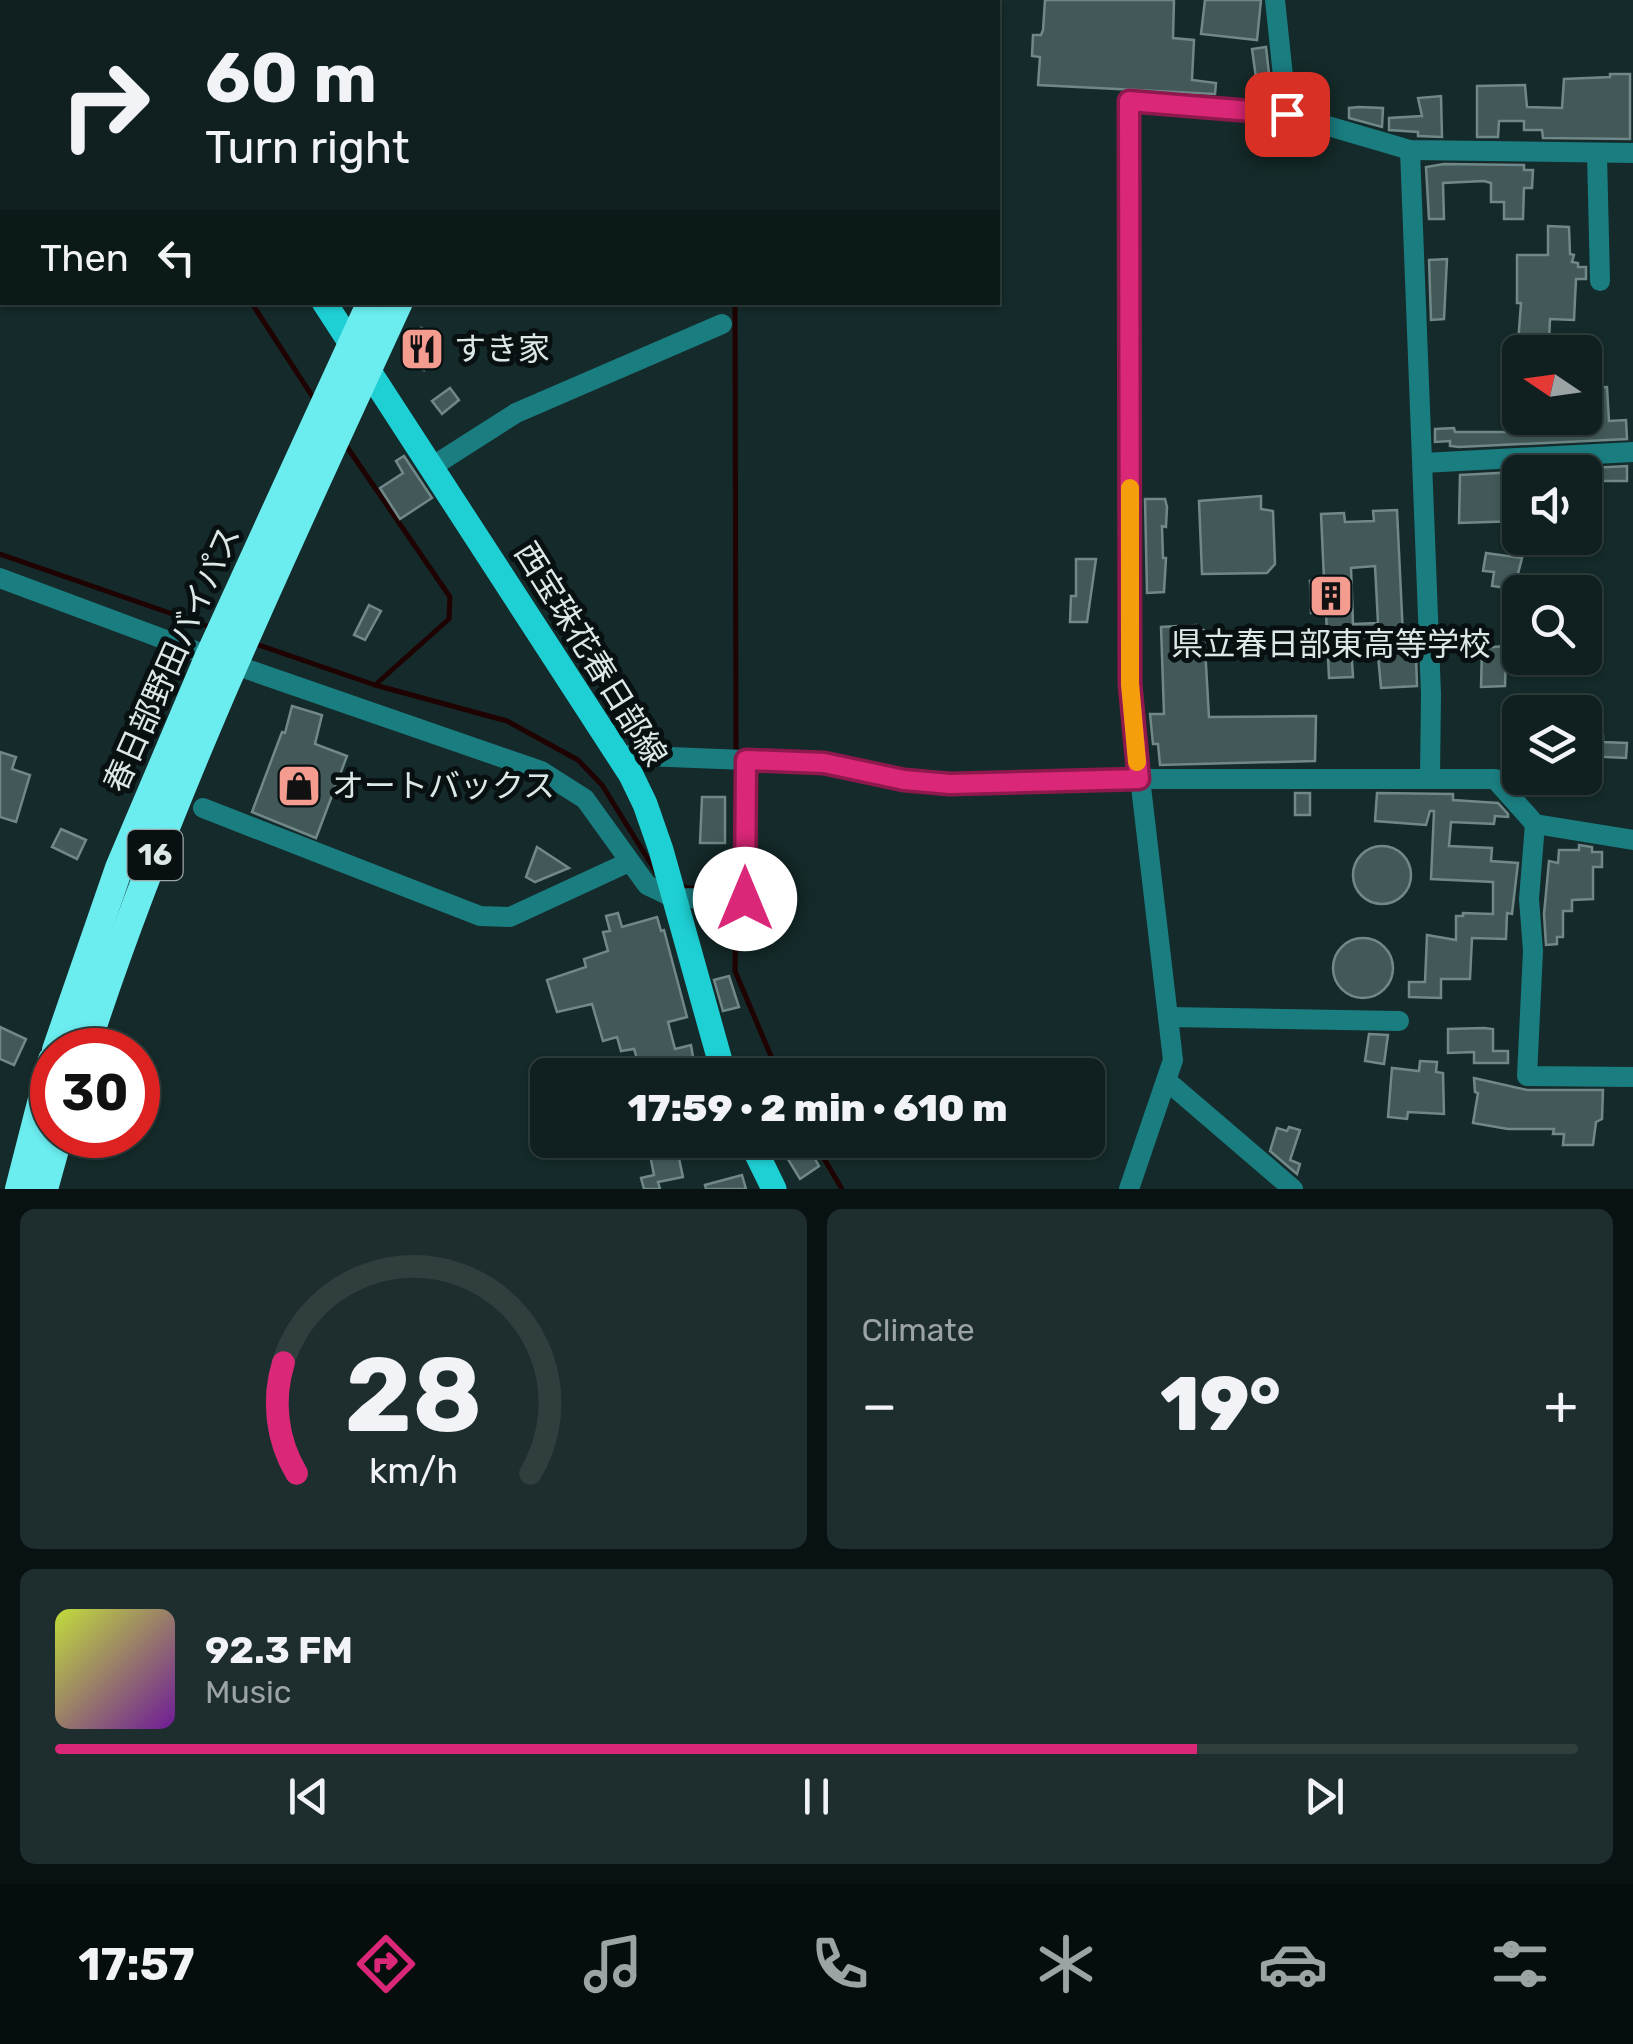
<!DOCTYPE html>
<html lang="en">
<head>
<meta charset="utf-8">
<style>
  :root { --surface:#102020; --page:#1e2d2d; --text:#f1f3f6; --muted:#9ca3a5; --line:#303e3e; --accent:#db2777 }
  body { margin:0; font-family:Rubik,"Noto Sans JP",sans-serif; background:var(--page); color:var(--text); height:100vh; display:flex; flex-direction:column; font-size:38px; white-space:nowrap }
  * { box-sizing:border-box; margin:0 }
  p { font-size:32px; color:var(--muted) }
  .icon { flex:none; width:55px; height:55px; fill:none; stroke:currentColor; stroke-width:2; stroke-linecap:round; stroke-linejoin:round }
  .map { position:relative; height:1189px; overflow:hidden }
  .details { display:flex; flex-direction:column; gap:20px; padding:20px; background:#091212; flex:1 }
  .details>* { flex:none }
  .banner { position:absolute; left:0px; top:0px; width:1000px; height:305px; box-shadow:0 2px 8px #0004,0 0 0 2px var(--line); background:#102020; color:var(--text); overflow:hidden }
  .needle { width:65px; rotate:283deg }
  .buttons { position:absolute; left:1502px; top:335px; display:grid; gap:20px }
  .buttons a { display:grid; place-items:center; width:100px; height:100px; border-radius:15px; background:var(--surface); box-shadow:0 2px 8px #0004,0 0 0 2px var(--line); font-size:50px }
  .speed { position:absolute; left:30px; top:1028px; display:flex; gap:20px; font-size:50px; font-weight:700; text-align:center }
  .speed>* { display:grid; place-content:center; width:130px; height:130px; border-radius:50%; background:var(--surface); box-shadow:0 2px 8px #0004,0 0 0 2px var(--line); line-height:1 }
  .speed .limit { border:15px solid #d22; background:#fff; color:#111 }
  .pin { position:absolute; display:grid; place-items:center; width:85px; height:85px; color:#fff; margin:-42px; border-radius:20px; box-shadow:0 5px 15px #0006 }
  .me { position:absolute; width:110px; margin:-55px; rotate:0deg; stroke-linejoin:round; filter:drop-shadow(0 0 8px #0008) }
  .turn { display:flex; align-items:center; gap:35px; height:210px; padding:0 40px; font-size:45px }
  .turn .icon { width:130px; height:130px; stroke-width:2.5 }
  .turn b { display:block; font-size:70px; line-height:85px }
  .then { display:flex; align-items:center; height:95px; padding:0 40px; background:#0003; gap:20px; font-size:38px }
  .big { font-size:75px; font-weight:800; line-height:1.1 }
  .details .widget { flex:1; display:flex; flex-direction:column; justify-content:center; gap:15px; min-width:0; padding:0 35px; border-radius:15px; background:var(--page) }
  .details .dial { align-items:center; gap:0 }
  .dial svg { height:260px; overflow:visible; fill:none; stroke:var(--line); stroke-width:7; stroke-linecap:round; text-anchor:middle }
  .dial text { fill:var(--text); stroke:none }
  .song { display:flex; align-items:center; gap:30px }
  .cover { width:120px; height:120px; border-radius:15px; background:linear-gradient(135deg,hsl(70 70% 55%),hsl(280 70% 35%)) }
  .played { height:10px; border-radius:5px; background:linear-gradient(90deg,var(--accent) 75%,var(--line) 75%) }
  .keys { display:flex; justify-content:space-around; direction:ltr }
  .heat { display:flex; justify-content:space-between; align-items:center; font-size:55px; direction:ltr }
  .details .tiles { flex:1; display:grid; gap:20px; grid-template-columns:1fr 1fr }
  .widget:last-child { grid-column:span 2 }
  .trip { position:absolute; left:530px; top:1058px; width:575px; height:100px; border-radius:15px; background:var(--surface); box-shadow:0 2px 8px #0004,0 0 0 2px var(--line); font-weight:800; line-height:100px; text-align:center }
  .dock { display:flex; height:160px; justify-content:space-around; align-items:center; background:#060d0d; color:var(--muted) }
  .dock .icon { width:70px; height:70px }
  .dock .on { color:var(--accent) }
  .dock b { font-size:45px; color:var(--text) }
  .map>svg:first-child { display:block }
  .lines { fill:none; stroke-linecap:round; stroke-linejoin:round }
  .stream { stroke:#1e0302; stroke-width:5 }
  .building { fill:#435959; stroke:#708888; stroke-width:2.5; fill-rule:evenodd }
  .minor { stroke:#1a7d80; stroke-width:20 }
  .major { stroke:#1ed0d4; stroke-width:25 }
  .highway { stroke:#6becef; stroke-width:28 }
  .route-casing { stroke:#8e194d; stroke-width:25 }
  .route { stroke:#db2777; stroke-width:18 }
  .slow { stroke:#f59e0b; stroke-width:18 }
  .labels { text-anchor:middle; stroke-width:10; stroke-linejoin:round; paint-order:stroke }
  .shield { fill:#081011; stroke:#9ca7a8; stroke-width:2.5 }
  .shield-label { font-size:30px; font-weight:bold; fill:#dce8e8 }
  .poi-label { font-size:32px; fill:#dce8e8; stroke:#081011; text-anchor:start }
  .street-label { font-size:32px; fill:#dce8e8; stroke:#081011 }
</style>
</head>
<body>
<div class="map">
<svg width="1633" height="1189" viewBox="0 0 1633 1189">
  <rect width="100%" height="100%" fill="#152a2a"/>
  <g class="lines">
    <g class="stream">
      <path d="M47,0L49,2"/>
      <path d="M735,0V2"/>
      <path d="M251,302L316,402"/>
      <path d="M735,302L736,754"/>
      <path d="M345,444L450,597L449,619L375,685"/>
      <path d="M0,554L210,627"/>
      <path d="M253,643L375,685L507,721L578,760L602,785L656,872"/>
      <path d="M736,765V804"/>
      <path d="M679,884L686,888L736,887"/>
      <path d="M736,905L735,971L779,1075"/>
      <path d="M813,1140L842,1189"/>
    </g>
  </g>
  <g class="building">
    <path d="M1045,0H1174L1173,38L1194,40L1192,80L1216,83L1215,94L1038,85L1040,57L1032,56L1033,35H1041L1043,30Z"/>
    <path d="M1205,0H1261L1257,40L1201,34Z"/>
    <path d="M1266,47L1270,83L1257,85L1252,49Z"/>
    <path d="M1610,74H1630V139L1543,138L1542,130H1524V121H1499L1498,137H1477V86L1525,85L1527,107L1562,108L1564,79L1610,77Z"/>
    <path d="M1441,96L1442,137L1418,136V132L1389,130V118L1422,116L1418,98Z"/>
    <path d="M1359,107L1383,108L1382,127L1349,118V108Z"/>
    <path d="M1444,164L1524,165V170H1533L1532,188H1524L1523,219H1504V202H1491V183L1484,181L1443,183L1444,219H1429L1426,167Z"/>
    <path d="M1548,226L1569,227L1570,254L1574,255L1572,262L1578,263V267H1586V279H1576L1574,320L1550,319L1549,341H1545L1544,345L1518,343L1521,303H1517V255H1548Z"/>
    <path d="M1447,259L1444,319L1431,320L1429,260Z"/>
    <path d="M421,328L438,335L424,370L407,363Z"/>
    <path d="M1607,387L1609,421L1626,420L1627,439L1459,447L1450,446V441L1435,442V429L1454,428L1455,432H1589L1588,388Z"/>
    <path d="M450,388L459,400L442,414L432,401Z"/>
    <path d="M404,456L432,498L400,519L380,488L403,473L396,461Z"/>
    <path d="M1627,466V481H1591V468Z"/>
    <path d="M1514,472L1515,504H1520V521L1459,523L1460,475L1517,472Z"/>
    <path d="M1598,488L1599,515L1585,516V489Z"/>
    <path d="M1261,496V509L1273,511L1275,564L1267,573L1202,574L1199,501Z"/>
    <path d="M1145,499H1165L1167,507L1166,527L1162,526L1163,558H1166L1164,592L1147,593Z"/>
    <path d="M1397,510L1404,657L1416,656L1417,686L1381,688L1377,645L1351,646L1353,677L1329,678L1326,612L1311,613L1310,581L1324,580L1321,514L1344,513L1345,522L1374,521L1373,511ZM1375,566L1378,623L1353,624L1351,568Z"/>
    <path d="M1486,553L1522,558L1514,589L1492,586L1494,572L1483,571Z"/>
    <path d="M1076,559H1096L1087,622H1070L1071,596H1076Z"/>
    <path d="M369,605L381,611L365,640L354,635Z"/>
    <path d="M1196,625L1197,629L1204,630L1209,717L1316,716L1315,761L1160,765L1158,744H1153L1150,714H1164L1161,627Z"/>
    <path d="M1506,631H1520V656L1506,655L1505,686L1481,687L1482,648L1505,646Z"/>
    <path d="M292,706L322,715L315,744L347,756L316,838L252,812L282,732L285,733Z"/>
    <path d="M1585,736H1603V742L1627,743L1626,758L1585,756Z"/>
    <path d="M0,752L16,757L12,769L30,775L16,822L0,817Z"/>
    <path d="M1551,778H1572V793L1550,791Z"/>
    <rect x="1295" y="793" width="15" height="22"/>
    <path d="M1377,793L1453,794V800L1498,803L1508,814V817L1495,816L1494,824L1451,822L1449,846L1492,848L1491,861L1518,863L1512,914L1507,913L1506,939L1472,938L1470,979H1441V998L1409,997V982H1425L1427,935L1456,940V916H1463V913L1493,914V882L1431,879L1434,811H1430L1426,825L1375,821Z"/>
    <path d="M702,797H725V843H700Z"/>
    <path d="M61,829L86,840L77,859L52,847Z"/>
    <path d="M1579,845L1592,847V852H1602V867H1593V899L1572,900V911H1563V937H1557V944L1546,945L1544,914L1549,861L1558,863L1559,850H1579Z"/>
    <circle cx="1382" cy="875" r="29"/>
    <path d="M537,847L569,868L535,882L526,877Z"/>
    <path d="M618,913L622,927L657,917L661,931L664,930L687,1017L668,1022L675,1049L691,1045L696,1075H642L634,1049L621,1051L617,1037L603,1041L592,1004L557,1012L547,980L586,967L584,959L608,951L603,932L610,931L606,916Z"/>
    <circle cx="1363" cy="968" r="30"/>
    <path d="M729,976L739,1007L723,1011L714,980Z"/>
    <path d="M0,1027L26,1039L14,1065L0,1059Z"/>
    <path d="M1484,1028L1493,1029V1051H1508V1063H1474V1052L1448,1053V1029Z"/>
    <path d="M1369,1034L1388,1035L1384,1064L1365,1061Z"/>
    <path d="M1420,1061L1437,1062L1436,1072L1443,1073L1444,1114L1408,1112L1407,1119L1388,1117L1392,1068L1419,1071Z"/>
    <path d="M1474,1078L1527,1090H1603L1602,1119L1596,1122L1593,1145H1563L1564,1134H1553L1554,1129H1508L1473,1123L1478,1093L1475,1092Z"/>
    <path d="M1289,1127L1300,1130L1290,1160L1300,1164L1297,1174L1270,1151L1277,1128L1287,1131Z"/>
    <path d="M675,1140L683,1177L658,1182L660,1189H644L641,1178L654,1175L648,1145Z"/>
    <path d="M806,1143L819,1166L800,1179L786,1156Z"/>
    <path d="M742,1175L746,1189H706L705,1185Z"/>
  </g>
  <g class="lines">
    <g class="minor">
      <path d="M1275,0L1287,114"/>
      <path d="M60,2L63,0"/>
      <path d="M0,95L2,91"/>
      <path d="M1410,150L1431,694L1430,777"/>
      <path d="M1597,154L1600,281"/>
      <path d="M1423,463L1633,452"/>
      <path d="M433,466L516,413L722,324"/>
      <path d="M0,578L209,656L541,771L585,799L647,885L674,898L745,899L746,760"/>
      <path d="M619,755L824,763L904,780L950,784L1067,779H1495L1535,824L1633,840"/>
      <path d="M203,808L480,916L510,917L629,862"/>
      <path d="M1535,824L1529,899L1533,951L1527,1076L1633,1077"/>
      <path d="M1168,1017L1399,1021"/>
      <path d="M1167,1081L1293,1189"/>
      <path d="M1129,1189L1173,1060L1129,684V101L1287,114L1410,150L1633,153"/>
    </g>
    <g class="major">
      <path d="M137,0L138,2"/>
      <path d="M324,302L631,775L645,804L661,850L724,1075"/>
      <path d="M750,1140L774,1189"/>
    </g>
    <g class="highway">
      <path d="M509,2L510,0"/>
      <path d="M538,2L539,0"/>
      <path d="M56,1050L119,868L209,656L371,302"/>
      <path d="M85,1050C168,794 287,546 399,302"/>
      <path d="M19,1189L52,1060"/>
      <path d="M44,1189L59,1135"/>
    </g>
  </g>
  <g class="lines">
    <defs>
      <path id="route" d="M745,899L746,760L824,763L904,780L950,784L1139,779L1130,684L1129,101L1287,114"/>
    </defs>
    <use href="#route" class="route-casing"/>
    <use href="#route" class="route"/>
    <path class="slow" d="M1130,488V684L1137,762"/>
  </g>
  <defs>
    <symbol id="restaurant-square" viewBox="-11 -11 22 22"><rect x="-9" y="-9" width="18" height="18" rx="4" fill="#f59c91" stroke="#081011"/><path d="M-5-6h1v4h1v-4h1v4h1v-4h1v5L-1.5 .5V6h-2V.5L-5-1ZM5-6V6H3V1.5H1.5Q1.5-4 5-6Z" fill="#111"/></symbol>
    <symbol id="building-square" viewBox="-11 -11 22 22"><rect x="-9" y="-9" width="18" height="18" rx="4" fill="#f59c91" stroke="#081011"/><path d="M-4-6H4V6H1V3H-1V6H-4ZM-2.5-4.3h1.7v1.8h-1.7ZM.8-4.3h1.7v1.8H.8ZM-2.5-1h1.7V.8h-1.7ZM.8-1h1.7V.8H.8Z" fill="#111"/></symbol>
    <symbol id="shop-square" viewBox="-11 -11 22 22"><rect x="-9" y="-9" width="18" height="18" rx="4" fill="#f59c91" stroke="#081011"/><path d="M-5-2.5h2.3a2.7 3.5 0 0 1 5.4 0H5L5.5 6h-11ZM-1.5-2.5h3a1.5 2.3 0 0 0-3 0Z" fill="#111"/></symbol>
  </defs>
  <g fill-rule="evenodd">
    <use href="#restaurant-square" x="397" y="324" width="50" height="50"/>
    <use href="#building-square" x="1306" y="571" width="50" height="50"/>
    <use href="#shop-square" x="274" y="761" width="50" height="50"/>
  </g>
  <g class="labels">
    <rect class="shield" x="127.5" y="830" width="55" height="50" rx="8"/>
    <g class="shield-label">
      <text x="155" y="865">16</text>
    </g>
    <g class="poi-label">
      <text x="454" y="360">すき家</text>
      <text x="1331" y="655" text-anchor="middle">県立春日部東高等学校</text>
      <text x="332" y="797">オートバックス</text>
    </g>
    <g class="street-label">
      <text transform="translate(591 654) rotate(58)" y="11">西宝珠花春日部線</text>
      <text transform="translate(172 659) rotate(-66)" y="11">春日部野田バイパス</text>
    </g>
  </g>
</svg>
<div class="buttons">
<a><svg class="needle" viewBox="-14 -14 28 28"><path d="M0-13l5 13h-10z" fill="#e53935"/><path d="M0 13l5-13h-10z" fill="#9ca3a5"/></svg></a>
<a><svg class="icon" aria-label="sound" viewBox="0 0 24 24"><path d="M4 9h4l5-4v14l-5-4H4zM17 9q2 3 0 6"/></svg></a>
<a><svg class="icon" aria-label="search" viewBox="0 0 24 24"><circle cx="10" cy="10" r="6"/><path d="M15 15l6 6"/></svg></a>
<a><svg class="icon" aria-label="layers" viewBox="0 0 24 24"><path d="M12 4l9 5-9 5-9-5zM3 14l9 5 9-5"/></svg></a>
</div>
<div class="speed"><div class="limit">30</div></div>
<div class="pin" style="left:1287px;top:114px;background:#d93025"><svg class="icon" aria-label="arrive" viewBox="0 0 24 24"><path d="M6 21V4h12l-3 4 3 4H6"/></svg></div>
<svg class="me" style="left:745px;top:899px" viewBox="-20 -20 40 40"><circle r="19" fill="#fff"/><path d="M0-13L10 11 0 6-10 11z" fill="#db2777"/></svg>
<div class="trip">17:59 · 2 min · 610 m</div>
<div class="banner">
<div class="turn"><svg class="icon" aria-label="right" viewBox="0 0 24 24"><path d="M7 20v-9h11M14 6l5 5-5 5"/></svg><div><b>60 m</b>Turn right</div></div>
<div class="then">Then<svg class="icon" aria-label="left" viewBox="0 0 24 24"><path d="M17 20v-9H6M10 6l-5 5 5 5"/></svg></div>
</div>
</div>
<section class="details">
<div class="tiles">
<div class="widget dial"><svg viewBox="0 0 100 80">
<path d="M14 69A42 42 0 1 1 86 69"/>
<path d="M14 69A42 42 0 0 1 10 35" stroke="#db2777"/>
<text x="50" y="56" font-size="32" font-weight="700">28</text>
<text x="50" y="72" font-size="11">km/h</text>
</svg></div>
<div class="widget"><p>Climate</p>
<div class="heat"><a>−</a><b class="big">19°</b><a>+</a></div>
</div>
<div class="widget">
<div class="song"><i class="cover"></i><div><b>92.3 FM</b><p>Music</p></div></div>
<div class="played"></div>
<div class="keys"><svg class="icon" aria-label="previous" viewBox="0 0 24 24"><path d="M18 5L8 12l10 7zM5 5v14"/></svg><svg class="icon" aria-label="pause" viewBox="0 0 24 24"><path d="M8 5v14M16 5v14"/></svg><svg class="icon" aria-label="next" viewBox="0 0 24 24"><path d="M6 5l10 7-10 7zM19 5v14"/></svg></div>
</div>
</div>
</section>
<nav class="dock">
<b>17:57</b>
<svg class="icon on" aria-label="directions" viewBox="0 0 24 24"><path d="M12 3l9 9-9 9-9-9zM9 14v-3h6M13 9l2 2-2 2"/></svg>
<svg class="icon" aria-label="music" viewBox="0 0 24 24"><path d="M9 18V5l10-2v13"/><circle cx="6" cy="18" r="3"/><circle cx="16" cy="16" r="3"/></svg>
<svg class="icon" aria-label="phone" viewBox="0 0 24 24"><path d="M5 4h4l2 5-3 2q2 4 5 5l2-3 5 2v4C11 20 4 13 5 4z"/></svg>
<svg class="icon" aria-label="climate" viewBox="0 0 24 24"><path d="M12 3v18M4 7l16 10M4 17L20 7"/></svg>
<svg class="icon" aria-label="car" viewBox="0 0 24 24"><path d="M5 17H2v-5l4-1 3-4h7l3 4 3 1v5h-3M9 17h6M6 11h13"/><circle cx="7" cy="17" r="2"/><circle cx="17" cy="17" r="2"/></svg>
<svg class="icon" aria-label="filters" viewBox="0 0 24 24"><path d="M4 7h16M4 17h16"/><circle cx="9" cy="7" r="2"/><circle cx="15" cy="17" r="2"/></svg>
</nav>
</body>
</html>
